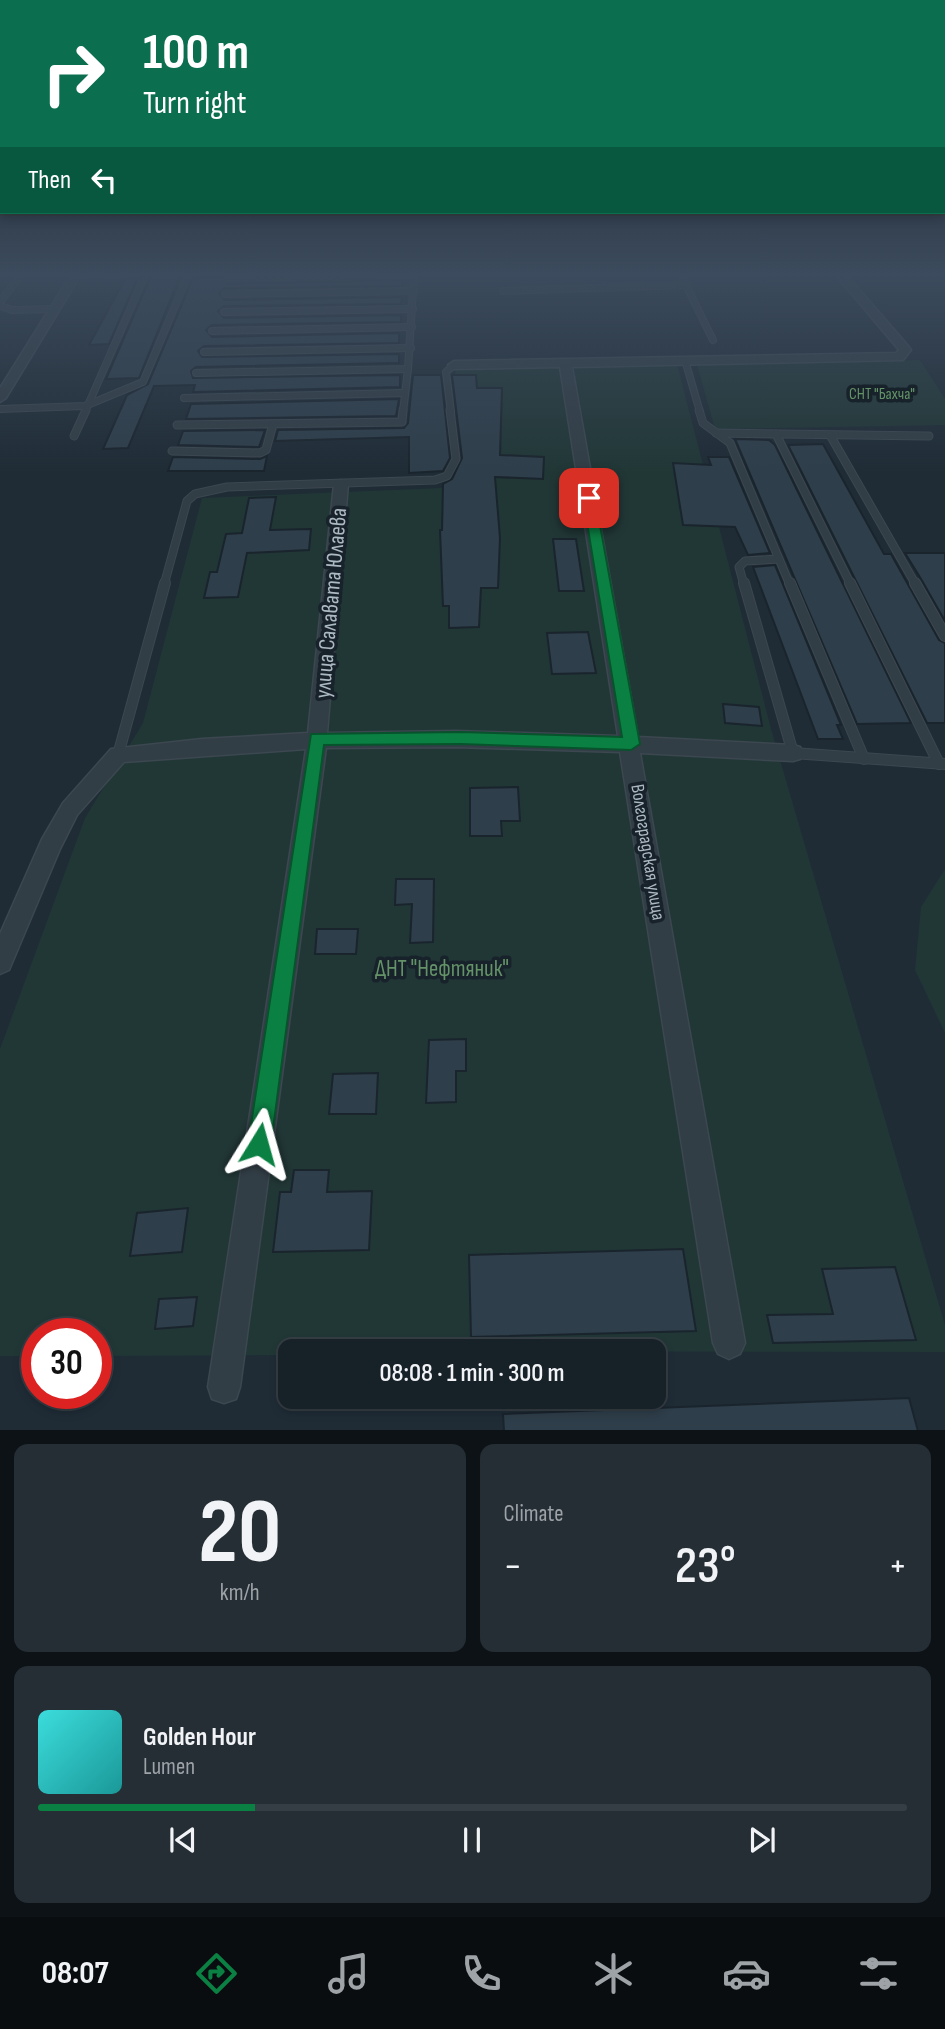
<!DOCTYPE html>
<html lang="en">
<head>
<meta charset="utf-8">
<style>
  :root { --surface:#172128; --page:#242e34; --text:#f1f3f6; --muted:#9ea3a8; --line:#363e45; --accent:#0b8043 }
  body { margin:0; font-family:"Sofia Sans Condensed",sans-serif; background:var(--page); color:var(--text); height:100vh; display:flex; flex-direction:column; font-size:26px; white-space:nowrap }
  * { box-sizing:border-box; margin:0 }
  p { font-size:23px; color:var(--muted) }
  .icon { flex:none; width:38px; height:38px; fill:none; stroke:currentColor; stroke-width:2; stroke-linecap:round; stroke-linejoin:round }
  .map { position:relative; height:1430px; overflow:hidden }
  .panel { display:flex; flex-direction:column; gap:14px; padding:14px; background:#0d1216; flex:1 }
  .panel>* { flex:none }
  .hud { position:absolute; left:0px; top:0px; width:945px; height:214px; box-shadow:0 4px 10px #0003,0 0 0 2px var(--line); background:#0b6e4f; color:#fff; overflow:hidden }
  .speed { position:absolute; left:21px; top:1318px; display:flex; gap:14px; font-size:35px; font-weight:700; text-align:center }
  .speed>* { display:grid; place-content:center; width:91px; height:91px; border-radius:50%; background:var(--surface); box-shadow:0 4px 10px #0003,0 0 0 2px var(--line); line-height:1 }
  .speed .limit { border:10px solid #d22; background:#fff; color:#111 }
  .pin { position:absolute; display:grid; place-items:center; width:60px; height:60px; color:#fff; margin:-30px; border-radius:14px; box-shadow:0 4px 10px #0006 }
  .me { position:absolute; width:77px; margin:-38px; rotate:8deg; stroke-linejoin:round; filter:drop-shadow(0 0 5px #0008) }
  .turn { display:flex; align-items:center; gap:24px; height:147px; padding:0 28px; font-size:32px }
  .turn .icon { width:91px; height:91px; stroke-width:2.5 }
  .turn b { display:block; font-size:49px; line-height:60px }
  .then { display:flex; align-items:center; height:66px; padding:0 28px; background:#0003; gap:14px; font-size:26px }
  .big { font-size:52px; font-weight:600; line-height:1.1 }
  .panel .card { flex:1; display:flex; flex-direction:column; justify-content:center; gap:10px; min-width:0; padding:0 24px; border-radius:14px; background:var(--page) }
  .panel .dial { align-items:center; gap:0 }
  .dial b { font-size:91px; line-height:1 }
  .song { display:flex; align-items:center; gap:21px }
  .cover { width:84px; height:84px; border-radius:10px; background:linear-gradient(135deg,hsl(180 70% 55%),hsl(180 70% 35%)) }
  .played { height:7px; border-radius:4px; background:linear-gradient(90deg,var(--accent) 25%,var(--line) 25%) }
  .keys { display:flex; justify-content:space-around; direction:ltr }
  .heat { display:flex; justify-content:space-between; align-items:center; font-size:38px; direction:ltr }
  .panel .tiles { flex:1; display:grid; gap:14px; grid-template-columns:1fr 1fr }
  .card:last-child { grid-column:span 2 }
  .trip { position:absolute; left:278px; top:1339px; width:388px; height:70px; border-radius:14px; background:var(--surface); box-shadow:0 4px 10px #0003,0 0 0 2px var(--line); font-weight:600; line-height:70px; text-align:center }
  .tab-bar { display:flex; height:112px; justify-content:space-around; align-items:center; background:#090d10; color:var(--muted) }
  .tab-bar .icon { width:49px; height:49px }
  .tab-bar .on { color:var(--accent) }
  .tab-bar b { font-size:32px; color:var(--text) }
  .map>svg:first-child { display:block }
  .green { fill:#213736 }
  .building { fill:#2e3e4a; stroke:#1a242d; stroke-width:2 }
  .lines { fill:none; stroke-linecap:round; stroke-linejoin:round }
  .lane-far2-casing { stroke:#3c4750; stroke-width:8 }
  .lane-far1-casing { stroke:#3c4750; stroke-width:9 }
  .lane-casing { stroke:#3c4750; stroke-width:12 }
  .street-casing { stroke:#3c4750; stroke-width:3 }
  .lane-far2 { stroke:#323e46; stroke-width:6 }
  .lane-far1 { stroke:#323e46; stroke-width:7 }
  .lane { stroke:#323e46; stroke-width:10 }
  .street { fill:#323e46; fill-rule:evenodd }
  .route { fill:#0b8043; stroke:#07532c; stroke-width:2 }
  .labels { text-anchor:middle; stroke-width:7; stroke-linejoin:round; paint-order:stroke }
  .far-park-label { font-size:16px; fill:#649368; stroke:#18222b }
  .street-label { font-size:19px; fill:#acb9c3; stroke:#18222b }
  .near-street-label { font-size:23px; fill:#acb9c3; stroke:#18222b }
  .near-park-label { font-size:23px; fill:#649368; stroke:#18222b }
</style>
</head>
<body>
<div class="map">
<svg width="945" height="1431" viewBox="0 0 945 1431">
  <rect width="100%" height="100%" fill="#1f2c36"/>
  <g class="green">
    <path d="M920,360L945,399V425L715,429L697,365Z"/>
    <path d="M677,364L771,729L945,1325V1352L290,1351V1355L96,1356V1334H37V1356H0V1049L85,818L143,723L202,498L466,487L455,370Z"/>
    <path d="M945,869V1033L915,970L921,907Z"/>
  </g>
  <g class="building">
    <path d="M181,273L139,378L106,379L151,276Z"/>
    <path d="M222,277L228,284L402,280V286L225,288L219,293L225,300L402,297L401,304L224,306L218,311L224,318L401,315V322L212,325L206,330L212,337L399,333V343L204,346L198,351L202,357L399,354V363L196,367L191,371L193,378L400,375V387L193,392L195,385L154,386L128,448L103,449L127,395L148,384L193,278Z"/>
    <path d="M125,279H137L109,344L89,345Z"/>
    <path d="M413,375H441L450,458L443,471L409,473V437L275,441L278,430L404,428L408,423Z"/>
    <path d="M452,375H476L477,388H502L500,455L544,457L543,479L495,477L500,538L498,588H481L479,627L449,628V606H443L440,530H442L443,484L452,479L462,458Z"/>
    <path d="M399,399L396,416L186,419L191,404Z"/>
    <path d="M265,430L259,447L178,445L183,431Z"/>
    <path d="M735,439L769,440L775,445L911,723L857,724Z"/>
    <path d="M823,444L884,554H891L939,640L945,643V723H927L788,445Z"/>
    <path d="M267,456L264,471H168L173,457L260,459Z"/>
    <path d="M708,457H729L770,553L748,555L735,527L683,525L673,463L711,465Z"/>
    <path d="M276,497L270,530L311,529L309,550L247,553L238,597L204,598L210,572H217L226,534L242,533L249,498Z"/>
    <path d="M553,539H576L584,591H559Z"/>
    <path d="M905,553H945V621L921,579Z"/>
    <path d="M775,565L841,725H837L843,739H818L753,567Z"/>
    <path d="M588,632L596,673L552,674L547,633Z"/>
    <path d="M723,704L759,707L762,726L725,723Z"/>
    <path d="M518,787L520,821H501L502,836H470V788Z"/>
    <path d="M396,879H434L433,942L410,943L412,904L395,905Z"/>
    <path d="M317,929H358L356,954H315Z"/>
    <path d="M466,1039V1071H456V1102L426,1103L429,1040Z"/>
    <path d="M378,1073L376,1114H329L333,1074Z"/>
    <path d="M294,1170H329L327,1192L372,1191L369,1250L273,1252L280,1192H291Z"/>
    <path d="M188,1208L182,1252L130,1256L137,1213Z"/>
    <path d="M683,1249L696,1331L471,1337L469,1255Z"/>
    <path d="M895,1267L916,1340L773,1343L767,1315L833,1314L822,1269Z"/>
    <path d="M197,1297L193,1326L155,1329L159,1299Z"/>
    <path d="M909,1398L918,1431H504L503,1414Z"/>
  </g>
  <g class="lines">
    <defs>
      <g id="lane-far2">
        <path d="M680,273L713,340"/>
        <path d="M75,276L140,273"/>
        <path d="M228,278L414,274"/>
        <path d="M503,291L686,285"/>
        <path d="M225,294L414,291"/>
        <path d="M0,302L22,273"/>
        <path d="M0,306L12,310L54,309"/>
        <path d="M224,312L413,309"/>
        <path d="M212,331L412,327"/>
        <path d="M204,352L411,348"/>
        <path d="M685,360L700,412"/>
        <path d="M196,373L408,369L414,273"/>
        <path d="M184,398L404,393"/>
        <path d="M0,409L85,406L143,382L189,273"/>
        <path d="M85,412L146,273"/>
        <path d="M403,412L408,369"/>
        <path d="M451,412L446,372L454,365"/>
      </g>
      <g id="lane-far1">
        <path d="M699,410L703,423L730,443L790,585"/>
        <path d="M177,425L402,422L403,410"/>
        <path d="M716,433L929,436"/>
        <path d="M776,434L851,585"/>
        <path d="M830,435L916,585"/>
        <path d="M74,436L86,410"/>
        <path d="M172,451L260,453L266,450L273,424"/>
        <path d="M164,585L187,501L195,494L227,487L435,480L447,476L456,459L450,410"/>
        <path d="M744,585L739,567L745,561L779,559"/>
      </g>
      <g id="lane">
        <path d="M744,583L793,753L945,764"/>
        <path d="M790,583L864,759"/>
        <path d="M850,583L939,764"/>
        <path d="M915,583L945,636"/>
        <path d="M118,755L165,583"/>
      </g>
      <g id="street">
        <path d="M72,273H82L6,398L0,402V388Z"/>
        <path d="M834,273H845L909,347L911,350L903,360L572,367L638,737L793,745L800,747L803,753L800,759L793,761L640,753L745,1343L740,1354L729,1359L718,1354L713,1343L620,752L456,747L326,748L240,1387L236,1399L224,1403L212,1399L208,1387L306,749L124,762L77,815L60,849L9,970L0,974V934L42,839L63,803L111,749L202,739L308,733L334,484L341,480L348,484L327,733L456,731L618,736L560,367L454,369L448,365L454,361L896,353L899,350Z"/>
      </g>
    </defs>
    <use href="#lane-far2" class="lane-far2-casing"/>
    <use href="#lane-far1" class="lane-far1-casing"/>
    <use href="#lane" class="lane-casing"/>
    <use href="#street" class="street-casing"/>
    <use href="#lane-far2" class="lane-far2"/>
    <use href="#lane-far1" class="lane-far1"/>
    <use href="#lane" class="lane"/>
    <use href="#street" class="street"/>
  </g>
  <linearGradient id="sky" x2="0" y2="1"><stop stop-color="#11181e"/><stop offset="0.58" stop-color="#3c4b5d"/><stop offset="1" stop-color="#3c4b5d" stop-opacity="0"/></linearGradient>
  <rect width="945" height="473" fill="url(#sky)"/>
  <path class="route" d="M589,495L595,498L640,744L631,750L461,744L324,745L271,1144L267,1152L259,1155L251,1152L248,1144L311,734L461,732L622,737L583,498Z"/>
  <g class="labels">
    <g class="far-park-label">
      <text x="882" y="399">СНТ "Бахча"</text>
    </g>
    <g class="street-label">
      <text transform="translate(649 852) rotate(81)" y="7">Волгоградская улица</text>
    </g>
    <g class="near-street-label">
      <text transform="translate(330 603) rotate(-85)" y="8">улица Салавата Юлаева</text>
    </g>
    <g class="near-park-label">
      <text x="442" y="976">ДНТ "Нефтяник"</text>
    </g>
  </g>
</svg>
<div class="speed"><div class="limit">30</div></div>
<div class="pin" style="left:589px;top:498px;background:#d93025"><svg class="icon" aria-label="arrive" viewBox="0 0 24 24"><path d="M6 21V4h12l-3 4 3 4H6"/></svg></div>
<svg class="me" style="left:259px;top:1144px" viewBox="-20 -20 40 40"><path d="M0-17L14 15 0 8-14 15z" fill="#0b8043" stroke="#fff" stroke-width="4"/></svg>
<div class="trip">08:08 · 1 min · 300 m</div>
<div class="hud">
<div class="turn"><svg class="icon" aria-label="right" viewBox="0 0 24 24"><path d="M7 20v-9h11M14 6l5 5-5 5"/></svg><div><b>100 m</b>Turn right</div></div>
<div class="then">Then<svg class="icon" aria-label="left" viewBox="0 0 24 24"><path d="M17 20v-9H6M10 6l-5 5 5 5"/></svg></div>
</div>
</div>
<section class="panel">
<div class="tiles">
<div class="card dial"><b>20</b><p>km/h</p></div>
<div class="card"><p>Climate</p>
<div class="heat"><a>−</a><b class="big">23°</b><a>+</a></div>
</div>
<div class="card">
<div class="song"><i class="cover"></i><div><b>Golden Hour</b><p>Lumen</p></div></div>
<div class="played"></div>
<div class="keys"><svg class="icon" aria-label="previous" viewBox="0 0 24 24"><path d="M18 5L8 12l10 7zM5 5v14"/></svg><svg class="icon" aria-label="pause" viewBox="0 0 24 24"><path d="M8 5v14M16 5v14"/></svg><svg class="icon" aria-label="next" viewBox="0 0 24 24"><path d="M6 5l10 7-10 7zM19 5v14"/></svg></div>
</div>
</div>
</section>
<nav class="tab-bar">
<b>08:07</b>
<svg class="icon on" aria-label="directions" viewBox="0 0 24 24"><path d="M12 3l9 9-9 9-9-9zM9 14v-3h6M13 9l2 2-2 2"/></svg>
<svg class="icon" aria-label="music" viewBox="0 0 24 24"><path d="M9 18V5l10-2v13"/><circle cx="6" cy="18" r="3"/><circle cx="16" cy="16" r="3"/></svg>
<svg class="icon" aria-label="phone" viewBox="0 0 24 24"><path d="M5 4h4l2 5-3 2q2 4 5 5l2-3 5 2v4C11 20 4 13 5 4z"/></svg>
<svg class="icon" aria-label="climate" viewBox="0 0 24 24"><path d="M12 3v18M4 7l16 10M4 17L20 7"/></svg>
<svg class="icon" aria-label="car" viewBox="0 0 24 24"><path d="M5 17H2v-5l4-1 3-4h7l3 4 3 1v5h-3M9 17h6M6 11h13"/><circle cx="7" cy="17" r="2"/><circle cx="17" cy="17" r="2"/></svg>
<svg class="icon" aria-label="filters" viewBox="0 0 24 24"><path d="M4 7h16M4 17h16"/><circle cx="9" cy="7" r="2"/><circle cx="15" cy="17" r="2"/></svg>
</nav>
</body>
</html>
